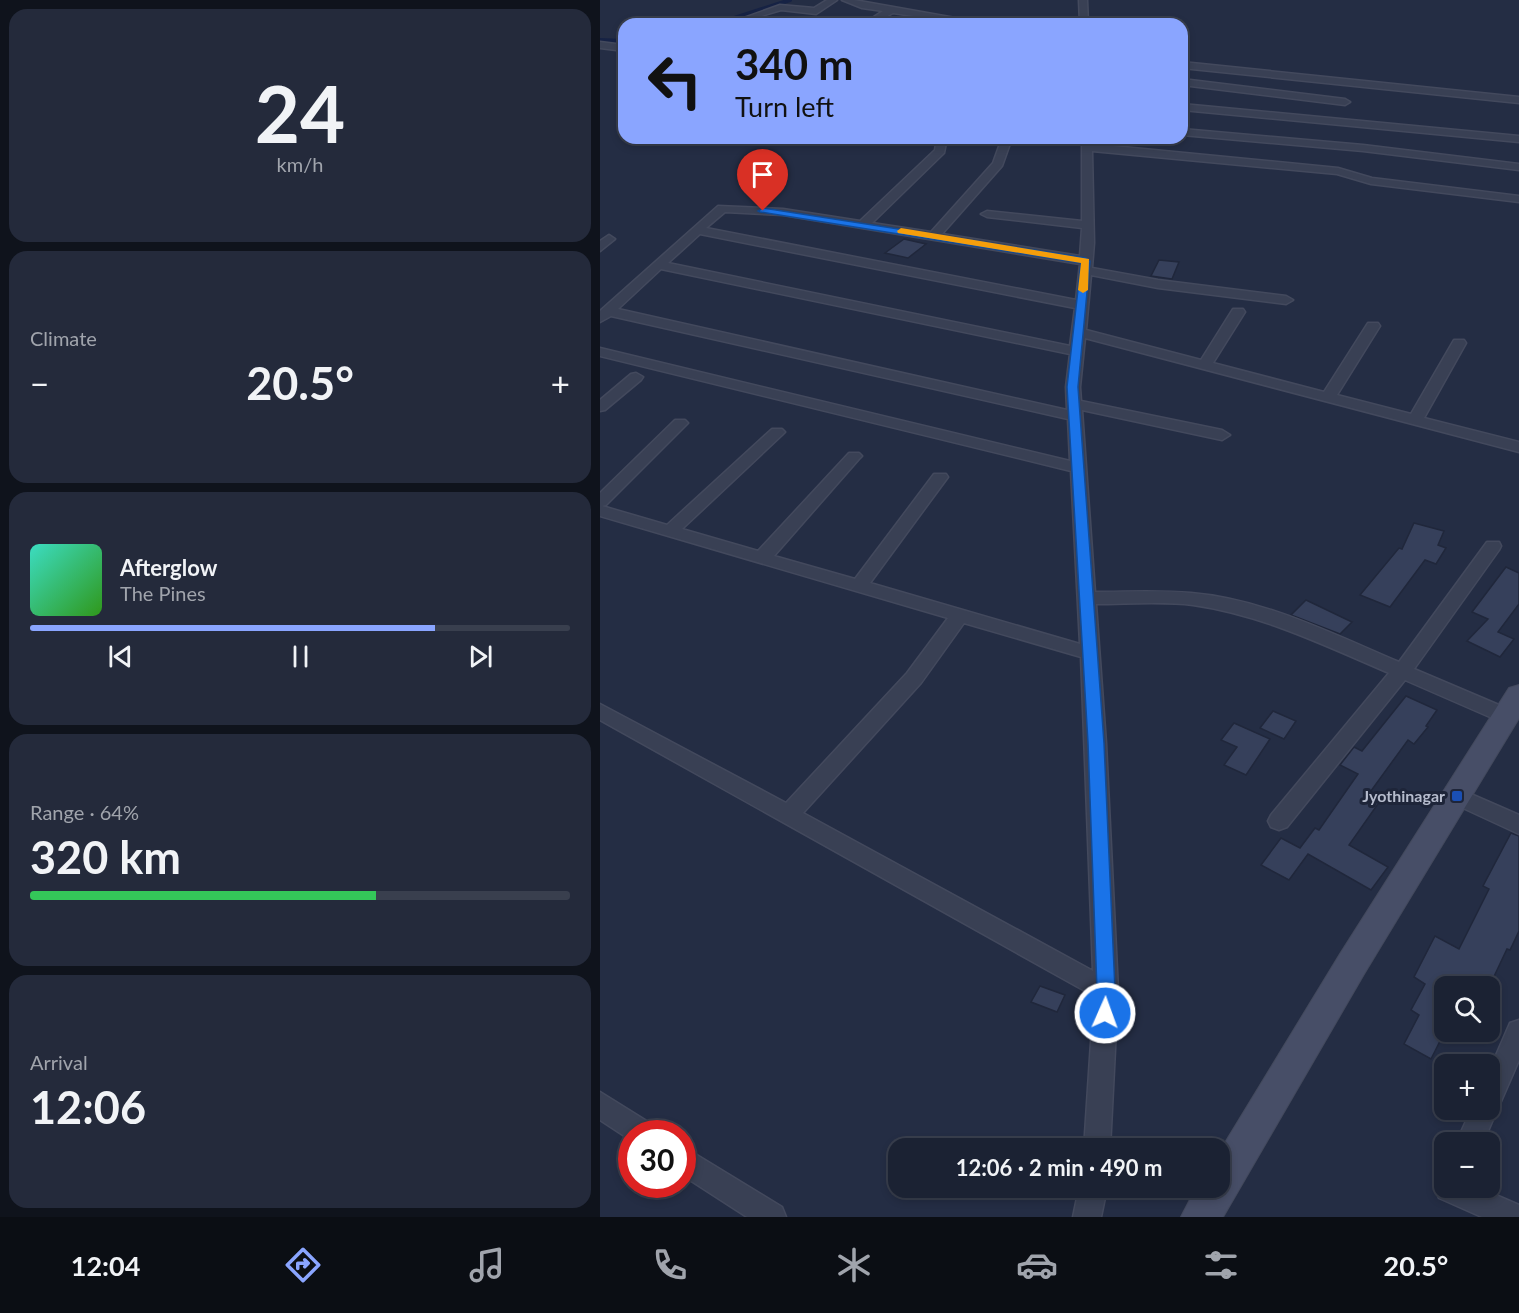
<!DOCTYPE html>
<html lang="en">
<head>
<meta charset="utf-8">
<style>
  :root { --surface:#1b2233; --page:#242a3b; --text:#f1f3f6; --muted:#a0a4ac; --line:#393f4e; --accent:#8aa5ff }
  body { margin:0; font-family:Lato,sans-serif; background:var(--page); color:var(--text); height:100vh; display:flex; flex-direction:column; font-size:22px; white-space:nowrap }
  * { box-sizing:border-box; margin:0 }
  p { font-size:20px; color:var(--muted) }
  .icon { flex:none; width:33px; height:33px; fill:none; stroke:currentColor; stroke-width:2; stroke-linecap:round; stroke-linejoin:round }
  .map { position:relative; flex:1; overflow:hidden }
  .panel { display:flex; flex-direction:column; gap:9px; padding:9px; background:#0f131c; width:600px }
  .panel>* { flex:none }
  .top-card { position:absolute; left:18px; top:18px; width:570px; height:126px; border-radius:18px; box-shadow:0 3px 9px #0003,0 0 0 2px var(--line); background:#8aa5ff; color:#111; overflow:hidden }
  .tools { position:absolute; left:834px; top:976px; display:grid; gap:12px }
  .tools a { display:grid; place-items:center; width:66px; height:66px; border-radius:12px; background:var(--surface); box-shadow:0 3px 9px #0003,0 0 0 2px var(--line); font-size:30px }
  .speed { position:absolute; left:18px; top:1120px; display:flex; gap:12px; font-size:30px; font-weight:700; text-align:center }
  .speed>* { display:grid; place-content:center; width:78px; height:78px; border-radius:50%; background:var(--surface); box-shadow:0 3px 9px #0003,0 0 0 2px var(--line); line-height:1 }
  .speed .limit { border:9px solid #d22; background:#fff; color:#111 }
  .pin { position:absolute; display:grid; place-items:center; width:51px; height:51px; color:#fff; margin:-62px -26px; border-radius:50% 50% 50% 0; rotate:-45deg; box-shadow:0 0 6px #0007 }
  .pin .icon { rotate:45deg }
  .me { position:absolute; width:66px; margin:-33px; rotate:2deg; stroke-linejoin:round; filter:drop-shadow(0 0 4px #0008) }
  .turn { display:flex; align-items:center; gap:21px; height:126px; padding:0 18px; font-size:27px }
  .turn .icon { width:78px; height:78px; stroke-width:2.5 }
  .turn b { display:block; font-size:42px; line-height:51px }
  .big { font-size:45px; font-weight:700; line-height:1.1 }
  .panel .tile { flex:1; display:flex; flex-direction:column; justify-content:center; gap:9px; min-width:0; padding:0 21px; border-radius:18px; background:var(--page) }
  .panel .dial { align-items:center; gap:0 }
  .dial b { font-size:78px; line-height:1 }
  .song { display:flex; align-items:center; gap:18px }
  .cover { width:72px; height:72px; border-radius:9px; background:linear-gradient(135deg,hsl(170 70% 55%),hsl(110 70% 35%)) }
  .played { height:6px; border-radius:3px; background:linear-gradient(90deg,var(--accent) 75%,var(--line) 75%) }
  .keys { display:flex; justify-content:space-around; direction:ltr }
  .heat { display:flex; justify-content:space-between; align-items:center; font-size:33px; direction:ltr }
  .charge { height:9px; border-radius:4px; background:linear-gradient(90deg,#34c759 64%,var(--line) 0) }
  .trip { position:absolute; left:288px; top:1138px; width:342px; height:60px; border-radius:18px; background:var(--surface); box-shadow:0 3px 9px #0003,0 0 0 2px var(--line); font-weight:700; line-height:60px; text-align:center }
  .dock { display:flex; height:96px; justify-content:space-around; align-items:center; background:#0b0e14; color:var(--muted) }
  .dock .icon { width:42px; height:42px }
  .dock .current { color:var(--accent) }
  .dock b { font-size:27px; color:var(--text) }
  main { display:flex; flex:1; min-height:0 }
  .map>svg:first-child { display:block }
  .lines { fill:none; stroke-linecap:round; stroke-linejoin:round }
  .stream { stroke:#162244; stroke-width:4 }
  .building { fill:#36405b; stroke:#20273b; stroke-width:1.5 }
  .street-casing { stroke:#43495d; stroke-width:3 }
  .secondary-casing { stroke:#43495d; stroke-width:2 }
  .street { fill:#394054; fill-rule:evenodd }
  .secondary { fill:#474e67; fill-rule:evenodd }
  .route { fill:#1a73e8; stroke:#114b97; stroke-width:1.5 }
  .slow { fill:#f59e0b }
  .transit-dot { fill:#1a4fb4; stroke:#1e2539; stroke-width:2 }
  .labels { text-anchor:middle; stroke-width:6; stroke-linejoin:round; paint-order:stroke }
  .poi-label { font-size:16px; font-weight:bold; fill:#b6bccd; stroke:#1e2539; text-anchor:end }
</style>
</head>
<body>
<main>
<section class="panel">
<div class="tile dial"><b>24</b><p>km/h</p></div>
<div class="tile"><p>Climate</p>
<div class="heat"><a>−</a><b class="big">20.5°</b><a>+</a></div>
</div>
<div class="tile">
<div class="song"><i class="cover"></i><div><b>Afterglow</b><p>The Pines</p></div></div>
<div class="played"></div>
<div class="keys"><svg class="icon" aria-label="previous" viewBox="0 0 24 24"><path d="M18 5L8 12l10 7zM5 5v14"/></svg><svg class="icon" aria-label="pause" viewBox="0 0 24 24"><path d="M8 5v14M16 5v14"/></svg><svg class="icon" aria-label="next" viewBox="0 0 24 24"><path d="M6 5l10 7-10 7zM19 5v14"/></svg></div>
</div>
<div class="tile"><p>Range · 64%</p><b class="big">320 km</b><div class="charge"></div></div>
<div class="tile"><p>Arrival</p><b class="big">12:06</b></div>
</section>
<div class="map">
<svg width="919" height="1217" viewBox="0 0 919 1217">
  <rect width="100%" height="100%" fill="#242d44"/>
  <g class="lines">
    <g class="stream">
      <path d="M116,24L190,0"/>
      <path d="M0,40L24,41"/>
    </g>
  </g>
  <g class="building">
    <path d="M304,239L326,244L308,258L285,253Z"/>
    <path d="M559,260L579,262L572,279L551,276Z"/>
    <path d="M814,523L844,531L838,545L846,548L836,564L825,560L790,607L760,595L799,548L802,549Z"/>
    <path d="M906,567L919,573V604L898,632L914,639L900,657L867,641L888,619L872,612Z"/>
    <path d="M706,600L752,622L740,634L691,615Z"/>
    <path d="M806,696L837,710L826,726L828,727L814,744L808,740L768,795L780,801L749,845L788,867L771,890L708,854L689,880L661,865L681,838L700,848L715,828L719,830L758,774L740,765L754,747L762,751Z"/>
    <path d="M673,711L696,721L684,739L660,728Z"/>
    <path d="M634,723L670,739L646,775L624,765L637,747L621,740Z"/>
    <path d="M911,833L919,836V931L910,950L907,949L889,987H844V1033L831,1059L804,1044L819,1015L811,1010L825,984L814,977L835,936L859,949L889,889L883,886Z"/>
    <path d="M440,986L465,995L457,1012L431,1002Z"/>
  </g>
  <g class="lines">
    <defs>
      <g id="street">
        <path d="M227,0H237L216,14L181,10L158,17L183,24L149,21L139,24H127L180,5L214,8Z"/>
        <path d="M242,0H254L389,24H368L293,13L273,24H263L283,11L262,8Z"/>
        <path d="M479,0H487L488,24H480Z"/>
        <path d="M0,42L24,45V51L0,48Z"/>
        <path d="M582,62L919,97V103L582,68Z"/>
        <path d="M582,79L745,99L750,102L745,105L582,85Z"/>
        <path d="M582,104L919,136V142L582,110Z"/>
        <path d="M582,129L763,145L919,164V170L763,151L582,135Z"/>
        <path d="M337,138H347L344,153L272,223L331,232L393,163L402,138H412L402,166L342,234L480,256L482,228L387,217L381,214L387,211L482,221V138H492V144L738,168L772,178L919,196V202L771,184L737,174L492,151L494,243L492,268L558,280L686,296L693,300L686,304L558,288L491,275L486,330L601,360L633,309H643L645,312L613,363L724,392L768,323H778L780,326L737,395L811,414L854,340H864L866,343L824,418L919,442V452L485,338L480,387L481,401L622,430L630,435L622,440L482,410L495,592C527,592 560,590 591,593C664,599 733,634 799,662L887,542H899L901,546L899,550L814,669L913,711L916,716L913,721L906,723L899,721L805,680L687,827L679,830L671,827L668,821L671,815L789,673C726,646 663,615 593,605C562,601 528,604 496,604L506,743L518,990L510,1149H484L494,996L0,720V704L186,803L307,673L348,618L0,516V493L75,420H85L88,423L6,505L2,506L67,525L172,429H182L185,432L182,435L82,529L158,551L249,453H259L262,456L259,459L174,556L255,579L334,474H346L348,477L270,583L480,644L471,471L0,356V348L470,461L468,419L11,316L0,322V311L118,206L183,209L260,221L335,150ZM125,212L183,215L480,264L476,300L106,228ZM100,234L475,308L470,346L68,263ZM61,269L470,354L466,387L467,410L18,309ZM364,623L481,657L493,971L203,813L321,683Z"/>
        <path d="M9,235L15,239L0,251V241Z"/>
        <path d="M36,373L43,377L41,380L5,410L0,411V400L31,374Z"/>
        <path d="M857,788L919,815V834L850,802L846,796L850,790Z"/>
        <path d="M919,1020V1060L899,1106L896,1107L897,1110L883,1143H856L871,1110H890V1069L910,1023Z"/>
        <path d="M0,1092L53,1125L57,1134H32V1141L0,1120Z"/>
        <path d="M82,1146L182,1207L186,1217H147L82,1175Z"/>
        <path d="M844,1176V1188H880L919,1205V1217H882L839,1198L835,1188L839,1178Z"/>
        <path d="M479,1188H507L501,1217H473Z"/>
      </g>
      <path id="secondary" d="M919,685V718L764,974L623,1217H581L596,1188H620V1151L740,954L909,688Z"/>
    </defs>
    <use href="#street" class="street-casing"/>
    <use href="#secondary" class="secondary-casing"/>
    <use href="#street" class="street"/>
    <use href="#secondary" class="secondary"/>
  </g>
  <path class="route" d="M163,208L486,258L490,261L478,387L504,743L515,990L514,1013L511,1019L505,1021L498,1019L495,1013L497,990L488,743L467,387L481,263L160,212L158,211Z"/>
  <path class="slow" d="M301,228L489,259L488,290L483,293L478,290L481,263L298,233L297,231Z"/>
  <rect class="transit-dot" x="851" y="790" width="12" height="12" rx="3"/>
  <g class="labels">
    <g class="poi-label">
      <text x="845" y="802">Jyothinagar</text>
    </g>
  </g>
</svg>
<div class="tools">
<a><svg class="icon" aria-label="search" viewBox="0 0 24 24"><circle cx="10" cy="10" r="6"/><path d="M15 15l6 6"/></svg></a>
<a>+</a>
<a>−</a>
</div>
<div class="speed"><div class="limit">30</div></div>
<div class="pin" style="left:163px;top:211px;background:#d93025"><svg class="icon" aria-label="arrive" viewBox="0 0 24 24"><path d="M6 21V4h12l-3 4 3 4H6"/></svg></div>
<svg class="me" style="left:505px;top:1013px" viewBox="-20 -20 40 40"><circle r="17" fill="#1a73e8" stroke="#fff" stroke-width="3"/><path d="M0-11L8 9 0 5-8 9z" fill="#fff"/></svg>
<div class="trip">12:06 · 2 min · 490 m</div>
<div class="top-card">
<div class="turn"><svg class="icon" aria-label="left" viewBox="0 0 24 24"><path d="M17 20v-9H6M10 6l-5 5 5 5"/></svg><div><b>340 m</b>Turn left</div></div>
</div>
</div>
</main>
<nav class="dock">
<b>12:04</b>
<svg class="icon current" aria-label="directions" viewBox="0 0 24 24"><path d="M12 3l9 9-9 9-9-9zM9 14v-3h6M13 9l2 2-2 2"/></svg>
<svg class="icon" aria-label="music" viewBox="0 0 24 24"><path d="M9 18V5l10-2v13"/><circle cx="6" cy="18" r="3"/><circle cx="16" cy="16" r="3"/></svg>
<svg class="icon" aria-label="phone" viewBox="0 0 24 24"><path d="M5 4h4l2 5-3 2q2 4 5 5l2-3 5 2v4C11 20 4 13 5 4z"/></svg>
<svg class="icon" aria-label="climate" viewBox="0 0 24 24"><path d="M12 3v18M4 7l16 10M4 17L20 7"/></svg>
<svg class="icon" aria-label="car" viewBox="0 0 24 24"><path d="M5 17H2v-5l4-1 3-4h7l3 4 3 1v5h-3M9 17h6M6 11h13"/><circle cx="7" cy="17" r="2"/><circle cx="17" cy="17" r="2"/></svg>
<svg class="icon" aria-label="filters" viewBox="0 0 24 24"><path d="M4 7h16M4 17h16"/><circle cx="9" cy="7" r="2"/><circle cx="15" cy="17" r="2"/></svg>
<b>20.5°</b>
</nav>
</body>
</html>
